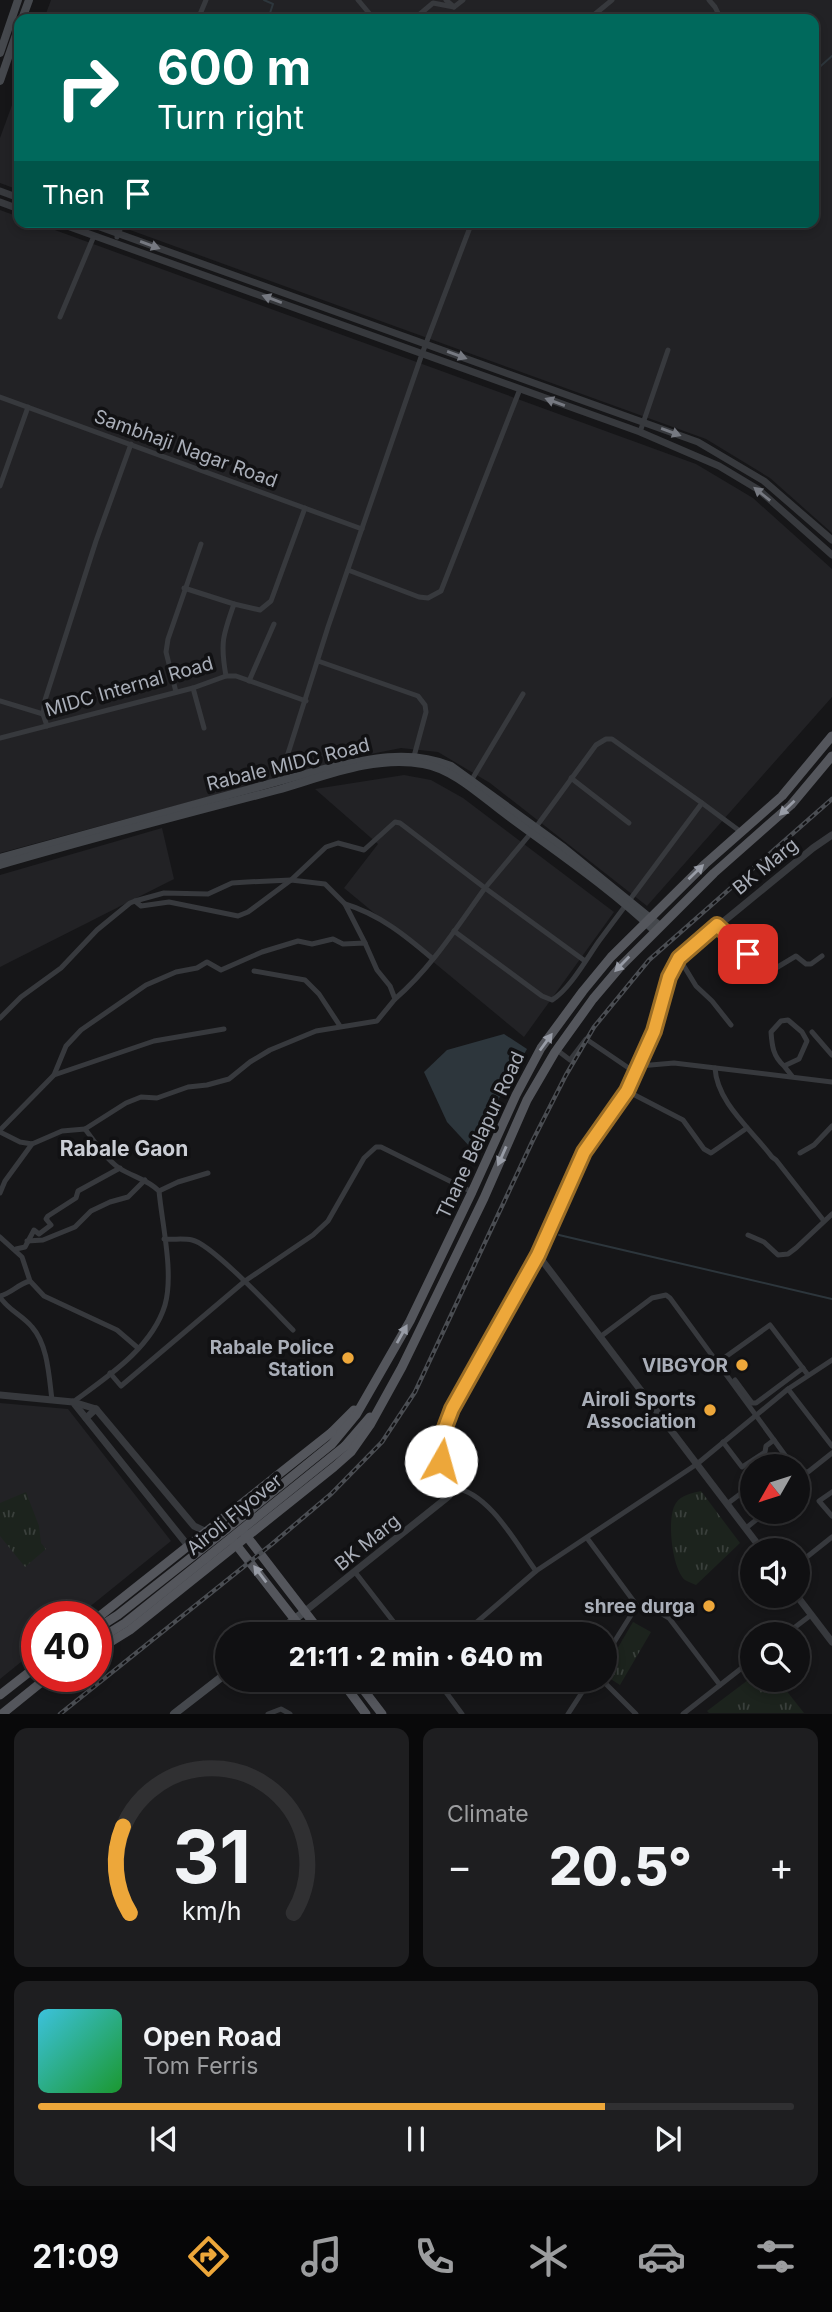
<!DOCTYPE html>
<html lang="en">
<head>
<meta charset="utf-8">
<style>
  :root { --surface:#101012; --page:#1e1e20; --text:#f1f3f6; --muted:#9c9d9f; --line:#303032; --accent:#eda73a }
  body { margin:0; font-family:Inter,sans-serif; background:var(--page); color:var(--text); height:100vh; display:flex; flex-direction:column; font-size:26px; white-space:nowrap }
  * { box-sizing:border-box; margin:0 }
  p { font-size:23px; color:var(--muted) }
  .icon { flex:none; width:38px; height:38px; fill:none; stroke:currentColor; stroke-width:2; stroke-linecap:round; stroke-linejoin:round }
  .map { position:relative; height:1714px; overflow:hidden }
  .drawer { display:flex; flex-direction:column; gap:14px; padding:14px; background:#09090a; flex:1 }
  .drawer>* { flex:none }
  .guide { position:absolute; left:14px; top:14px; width:805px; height:214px; border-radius:14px; box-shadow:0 4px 10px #0003,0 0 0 2px var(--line); background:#00695c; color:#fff; overflow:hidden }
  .needle { width:46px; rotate:231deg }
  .tools { position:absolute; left:740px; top:1454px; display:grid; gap:14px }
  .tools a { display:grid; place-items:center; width:70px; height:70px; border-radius:50%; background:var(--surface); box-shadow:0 4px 10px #0003,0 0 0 2px var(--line); font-size:35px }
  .speed { position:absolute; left:21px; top:1601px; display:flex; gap:14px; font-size:35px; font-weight:700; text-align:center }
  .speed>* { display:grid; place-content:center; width:91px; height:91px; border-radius:50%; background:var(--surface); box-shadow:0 4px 10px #0003,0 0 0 2px var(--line); line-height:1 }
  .speed .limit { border:10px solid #d22; background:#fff; color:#111 }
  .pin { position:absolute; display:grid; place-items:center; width:60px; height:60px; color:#fff; margin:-30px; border-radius:14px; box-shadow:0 4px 10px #0006 }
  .me { position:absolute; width:77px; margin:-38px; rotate:7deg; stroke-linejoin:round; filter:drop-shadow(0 0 5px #0008) }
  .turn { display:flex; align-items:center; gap:24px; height:147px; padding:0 28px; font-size:32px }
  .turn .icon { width:91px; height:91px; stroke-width:2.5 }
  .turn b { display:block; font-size:49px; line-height:60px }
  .then { display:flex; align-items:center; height:66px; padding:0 28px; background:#0003; gap:14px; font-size:26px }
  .big { font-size:52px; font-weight:800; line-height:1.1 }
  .drawer .card { flex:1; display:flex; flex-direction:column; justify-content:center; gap:10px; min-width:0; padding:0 24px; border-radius:14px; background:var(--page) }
  .drawer .dial { align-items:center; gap:0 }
  .dial svg { height:182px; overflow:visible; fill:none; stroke:var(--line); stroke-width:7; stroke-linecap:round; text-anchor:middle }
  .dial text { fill:var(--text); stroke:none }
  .song { display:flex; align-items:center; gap:21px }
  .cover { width:84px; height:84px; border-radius:10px; background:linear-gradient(135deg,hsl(190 70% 55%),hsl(130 70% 35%)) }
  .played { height:7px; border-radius:4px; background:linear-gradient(90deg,var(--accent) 75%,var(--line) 75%) }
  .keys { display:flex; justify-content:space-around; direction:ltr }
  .heat { display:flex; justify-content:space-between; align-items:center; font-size:38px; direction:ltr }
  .drawer .tiles { flex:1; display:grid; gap:14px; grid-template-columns:1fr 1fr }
  .card:last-child { grid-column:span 2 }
  .trip { position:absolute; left:215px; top:1622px; width:402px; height:70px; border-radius:35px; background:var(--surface); box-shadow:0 4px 10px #0003,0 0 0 2px var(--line); font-weight:800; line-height:70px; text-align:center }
  .tabs { display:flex; height:112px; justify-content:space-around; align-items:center; background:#060607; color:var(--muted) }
  .tabs .icon { width:49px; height:49px }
  .tabs .current { color:var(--accent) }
  .tabs b { font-size:32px; color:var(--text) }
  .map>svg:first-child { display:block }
  .built { fill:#222225 }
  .park { fill:url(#park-tufts) }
  .water { fill:#2d363c }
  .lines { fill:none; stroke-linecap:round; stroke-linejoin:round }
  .stream { stroke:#2d363c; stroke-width:2 }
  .minor { stroke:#37393d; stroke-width:5 }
  .tertiary { stroke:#37393d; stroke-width:7 }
  .secondary { stroke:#45484d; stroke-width:8 }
  .primary { stroke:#54565c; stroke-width:9 }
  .rail-casing { stroke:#4a4d52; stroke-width:4.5 }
  .rail { stroke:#111113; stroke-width:2; stroke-dasharray:5; stroke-linecap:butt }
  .primary-bridge { stroke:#54565c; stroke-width:9 }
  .oneway { fill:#767981 }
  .oneway2 { fill:#989ca6 }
  .route-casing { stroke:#9a6d26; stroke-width:18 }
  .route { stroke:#eda73a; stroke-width:12 }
  .poi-dot { fill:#eda73a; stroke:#111113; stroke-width:2.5 }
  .labels { text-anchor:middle; stroke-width:7; stroke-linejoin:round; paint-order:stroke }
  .street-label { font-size:19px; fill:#a9aeb8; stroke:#111113 }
  .poi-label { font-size:19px; font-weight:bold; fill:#a9aeb8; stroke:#111113; text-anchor:end }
  .neighbourhood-label { font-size:21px; font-weight:bold; fill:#cacdd4; stroke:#111113 }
</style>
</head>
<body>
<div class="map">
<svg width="832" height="1714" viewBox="0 0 832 1714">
  <defs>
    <pattern id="park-tufts" width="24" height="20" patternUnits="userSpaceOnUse" patternTransform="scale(1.75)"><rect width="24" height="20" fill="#1c231d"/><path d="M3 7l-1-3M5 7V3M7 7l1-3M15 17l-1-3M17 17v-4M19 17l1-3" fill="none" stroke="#3a403c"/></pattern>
  </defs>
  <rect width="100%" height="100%" fill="#161618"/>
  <g class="built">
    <path d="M51,0H832V533L770,478L706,439L108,222H814V19H44Z"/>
    <path d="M19,86V190L0,183V138Z"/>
    <path d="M0,210L19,217V222H33L696,464L753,498L832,569V697L647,906L490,783L438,752L401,748L356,757L0,853Z"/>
    <path d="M404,775L431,780L463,798L614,912L524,1037L344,888L378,844L315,789Z"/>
    <path d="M162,828L174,879L0,967V875Z"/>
    <path d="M0,1403L68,1409L171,1541L77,1617H37V1649L0,1679Z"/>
  </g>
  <g class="park">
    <path d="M701,1491L740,1543L696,1585C692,1583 688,1582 685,1580C672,1569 666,1517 676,1503C681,1495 693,1493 701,1491Z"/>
    <path d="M26,1492L39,1526L41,1543L46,1549L25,1567L0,1536V1503Z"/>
    <path d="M633,1622L651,1632L620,1685L606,1676V1668Z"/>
    <path d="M752,1677V1680H778L804,1713H709L707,1711Z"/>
  </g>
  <path class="water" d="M504,1034L527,1049L471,1148L447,1122L424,1072L447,1050Z"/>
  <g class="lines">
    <g class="stream">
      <path d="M264,0L273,4L268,19"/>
      <path d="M814,72L832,56"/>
      <path d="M559,1235L832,1299"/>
    </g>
    <g class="minor">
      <path d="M358,0L374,19"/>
      <path d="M446,0L454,7L463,0"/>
      <path d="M709,0L715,7L721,19"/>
      <path d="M198,19L206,0"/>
      <path d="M414,19L433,3L454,7"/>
      <path d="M589,19L612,0"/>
      <path d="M117,237L123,222"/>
      <path d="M60,317L94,236"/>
      <path d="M0,397L362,529"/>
      <path d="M640,432L668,350"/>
      <path d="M0,486L28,407"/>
      <path d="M348,570L419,597L428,598L441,591L520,389"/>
      <path d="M184,588L234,604"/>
      <path d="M318,661L418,696L425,705L426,712L413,760"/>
      <path d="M226,676C220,643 223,635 234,604L260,610L271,601L305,508"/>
      <path d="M249,681L274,624"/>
      <path d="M193,688L204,728"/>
      <path d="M176,692L166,652L168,639L201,544"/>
      <path d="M0,701L43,714"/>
      <path d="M47,726L43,714L45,700L96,541L131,444"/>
      <path d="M0,738L193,688L226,676H236L306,701"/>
      <path d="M571,778L629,823"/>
      <path d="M471,781L523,694"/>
      <path d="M279,782L328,627L422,354L472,222"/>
      <path d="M702,803L741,832"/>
      <path d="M135,901L164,893L208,894L232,883L247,882L291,880L325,884L345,904L365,943"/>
      <path d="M345,904C379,914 406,936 433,959"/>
      <path d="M717,925L764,969L771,971L796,956L806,964H811L822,956"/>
      <path d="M454,931L542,996L552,1000C570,989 587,958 599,941C633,895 668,849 702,803L612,739H606L596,745L536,827L485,888L585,961"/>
      <path d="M679,958L696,986L712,1001L731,1025"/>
      <path d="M254,971L305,980L319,994L340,1026"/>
      <path d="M0,1018L21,997L61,968L97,930L130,903L135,901L141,906L169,902L238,916L248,912L291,880L326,847L338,843L364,850L395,822L400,823L485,888C457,927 431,968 395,999"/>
      <path d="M812,1032L832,1055"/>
      <path d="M557,1050L570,1060L586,1039L636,1073"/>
      <path d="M639,1066L674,1063L832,1082"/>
      <path d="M784,1066C773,1056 772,1046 771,1032L781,1021L788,1020L802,1032L807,1041L799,1059L784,1066L792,1076"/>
      <path d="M715,1068C717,1103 752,1130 772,1157L776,1160L824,1221"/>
      <path d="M54,1075L154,1041L224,1029"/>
      <path d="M627,1091L683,1120L704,1149L711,1153L747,1128"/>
      <path d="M0,1130L54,1075L66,1046L81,1030L146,985L176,972L197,968L207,962L221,970L262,952L298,941L312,944L333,939L343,944L365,943L377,970L390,986L395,999L377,1021L316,1031L270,1050L250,1062L229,1079L207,1085L188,1087L157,1098L141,1097L126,1103L85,1129"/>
      <path d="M0,1132L20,1142L32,1144L62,1131L85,1129C95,1142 105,1158 119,1168C133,1177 147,1179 159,1191C162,1224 174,1273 165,1305C152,1348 107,1377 73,1402"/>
      <path d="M800,1153L814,1145L832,1126"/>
      <path d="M159,1191L178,1182L208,1173"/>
      <path d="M0,1193L5,1181L32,1144"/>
      <path d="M748,1235L764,1242L778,1255L788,1254L796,1248L832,1214"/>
      <path d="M0,1237L22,1257L30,1281L44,1296L117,1330L138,1348"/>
      <path d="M164,1239C173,1240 183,1238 192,1240C212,1244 275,1312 293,1330"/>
      <path d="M27,1241L43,1240L75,1227L91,1211L110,1202L128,1197L145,1180"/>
      <path d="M16,1249L25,1247L34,1230L39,1234L51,1225L46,1219L48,1216L76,1198L78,1191L120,1168"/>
      <path d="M0,1296C12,1293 18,1284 30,1281"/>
      <path d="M0,1297C8,1310 22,1315 32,1327C48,1345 49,1377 52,1400"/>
      <path d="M600,1337L652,1298L666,1295L670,1298L793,1466"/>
      <path d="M717,1363L770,1325L808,1375"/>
      <path d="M110,1373L121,1386L245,1281L313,1235L328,1221L364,1158L376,1147H381L472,1192"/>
      <path d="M735,1380L752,1403H756L803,1368"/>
      <path d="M788,1389L832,1446"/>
      <path d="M723,1442L742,1467L765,1452L766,1446L774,1440"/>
      <path d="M776,1466H781"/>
      <path d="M798,1471L808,1472L832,1453"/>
      <path d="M454,1488C489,1492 517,1545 536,1571"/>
      <path d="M832,1492L819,1501L832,1516"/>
      <path d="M727,1504L752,1485"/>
      <path d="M746,1528L766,1512"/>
      <path d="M587,1538L638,1607L659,1612L669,1618L720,1685"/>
      <path d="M798,1564L832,1537"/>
      <path d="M355,1572L403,1634"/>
      <path d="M463,1634L536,1571L697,1464L788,1389L832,1360"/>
      <path d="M786,1634L811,1615"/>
      <path d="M606,1655L633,1612L638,1607"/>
      <path d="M437,1680L462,1714"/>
      <path d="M602,1680L636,1714"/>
      <path d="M268,1714L281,1709L290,1714"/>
      <path d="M568,1714L590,1680"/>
      <path d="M683,1714L752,1660"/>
    </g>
    <g class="tertiary">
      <path d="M0,191L19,198"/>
      <path d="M0,202L19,209"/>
      <path d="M56,222L640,432L719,466L759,490L832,555"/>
      <path d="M86,222L698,442L764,481L832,540"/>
      <path d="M538,1255L762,1550"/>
      <path d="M0,1395L73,1402L189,1547"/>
      <path d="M73,1402L96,1409"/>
      <path d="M86,1418L96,1409L194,1526L211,1534H221"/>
      <path d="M797,1596L832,1642"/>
      <path d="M304,1612L449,1496L454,1488L439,1453L443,1432L452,1409L538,1255L585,1152L627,1091L654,1031L669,977L679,958L813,848L832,835"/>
    </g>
    <g class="secondary">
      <path d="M22,19L29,0"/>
      <path d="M0,53L18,0"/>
      <path d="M0,81L19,26"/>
      <path d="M0,858L312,772C359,761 405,747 451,766L564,848L660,926"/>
      <path d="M0,865C92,838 185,814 277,790C323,777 374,755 423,764C454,769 483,798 508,816C558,853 610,888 655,931"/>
      <path d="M275,1634L304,1612"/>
      <path d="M174,1714L228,1672"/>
    </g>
    <g class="primary">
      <path d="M332,1432L354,1410"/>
      <path d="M345,1446L370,1417"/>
      <path d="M245,1534L322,1634"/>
      <path d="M234,1542L306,1634"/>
      <path d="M96,1629L118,1615L221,1534L332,1444L356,1415L410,1321L472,1192L516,1095L541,1048L583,991L611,957L705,864L782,796L832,736"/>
      <path d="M96,1641L125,1623L205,1559"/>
      <path d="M96,1651L130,1630L334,1467L351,1452L370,1425L402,1367L484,1198L527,1100L555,1052L593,999L621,966L714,873L791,805L832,756"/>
      <path d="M341,1680L366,1714"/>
      <path d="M356,1680L382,1714"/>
      <path d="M0,1695L37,1666"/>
      <path d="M2,1714L49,1676"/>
    </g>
    <defs>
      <path id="rail" d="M60,1714L272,1544L331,1494L382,1442L415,1392L533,1140L566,1075L594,1027L649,960L832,799"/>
    </defs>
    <use href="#rail" class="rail-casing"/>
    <use href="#rail" class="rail"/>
    <g class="primary-bridge">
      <path d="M205,1559L345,1446"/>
      <path d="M96,1619L332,1432"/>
    </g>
  </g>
  <defs><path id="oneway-solid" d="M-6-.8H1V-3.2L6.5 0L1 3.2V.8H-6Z" transform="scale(1.75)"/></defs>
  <g class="oneway">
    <use href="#oneway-solid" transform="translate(150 245) rotate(20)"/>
    <use href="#oneway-solid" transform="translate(272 299) rotate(-159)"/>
    <use href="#oneway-solid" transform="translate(457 355) rotate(20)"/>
    <use href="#oneway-solid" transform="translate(555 402) rotate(-160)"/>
    <use href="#oneway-solid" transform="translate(671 432) rotate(20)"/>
    <use href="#oneway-solid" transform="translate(762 494) rotate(-141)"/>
  </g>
  <g class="oneway2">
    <use href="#oneway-solid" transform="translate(787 808) rotate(136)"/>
    <use href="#oneway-solid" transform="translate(696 872) rotate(-44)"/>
    <use href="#oneway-solid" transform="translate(622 964) rotate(134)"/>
    <use href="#oneway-solid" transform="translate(546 1042) rotate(-54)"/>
    <use href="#oneway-solid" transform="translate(502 1156) rotate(114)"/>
    <use href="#oneway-solid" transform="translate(402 1334) rotate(-61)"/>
    <use href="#oneway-solid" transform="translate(260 1574) rotate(-127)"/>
  </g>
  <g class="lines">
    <defs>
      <path id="route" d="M441,1461C437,1444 446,1425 452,1409L538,1255L584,1152L627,1091L654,1031L669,977L679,958L717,925L748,954"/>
    </defs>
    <use href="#route" class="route-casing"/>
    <use href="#route" class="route"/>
  </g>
  <g class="poi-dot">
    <circle cx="348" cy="1358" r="7"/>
    <circle cx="742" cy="1365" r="7"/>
    <circle cx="710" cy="1410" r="7"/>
    <circle cx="709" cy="1606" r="7"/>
  </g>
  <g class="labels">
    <g class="street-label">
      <text transform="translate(186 448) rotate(20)" y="7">Sambhaji Nagar Road</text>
      <text transform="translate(129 686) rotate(-16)" y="7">MIDC Internal Road</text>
      <text transform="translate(288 764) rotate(-14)" y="7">Rabale MIDC Road</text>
      <text transform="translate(765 866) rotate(-39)" y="7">BK Marg</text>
      <text transform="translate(480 1135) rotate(-65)" y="7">Thane Belapur Road</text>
      <text transform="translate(234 1514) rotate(-39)" y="7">Airoli Flyover</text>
      <text transform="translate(367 1542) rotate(-39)" y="7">BK Marg</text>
    </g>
    <g class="poi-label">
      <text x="334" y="1354">Rabale Police<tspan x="334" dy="22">Station</tspan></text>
      <text x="728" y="1372">VIBGYOR</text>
      <text x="696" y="1406">Airoli Sports<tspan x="696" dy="22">Association</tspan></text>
      <text x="695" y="1613">shree durga</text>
    </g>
    <g class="neighbourhood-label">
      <text x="124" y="1156">Rabale Gaon</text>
    </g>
  </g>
</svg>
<div class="tools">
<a><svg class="needle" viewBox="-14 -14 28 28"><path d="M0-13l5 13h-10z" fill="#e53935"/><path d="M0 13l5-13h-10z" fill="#9c9d9f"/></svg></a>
<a><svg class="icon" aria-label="sound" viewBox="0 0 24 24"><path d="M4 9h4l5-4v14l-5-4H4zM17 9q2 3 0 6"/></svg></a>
<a><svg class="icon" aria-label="search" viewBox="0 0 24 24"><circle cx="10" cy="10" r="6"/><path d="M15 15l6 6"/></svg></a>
</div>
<div class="speed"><div class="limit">40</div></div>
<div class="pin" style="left:748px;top:954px;background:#d93025"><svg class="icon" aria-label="arrive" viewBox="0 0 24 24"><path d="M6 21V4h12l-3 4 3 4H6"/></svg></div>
<svg class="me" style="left:441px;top:1461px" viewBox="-20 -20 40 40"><circle r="19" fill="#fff"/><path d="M0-13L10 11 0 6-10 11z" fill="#eda73a"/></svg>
<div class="trip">21:11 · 2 min · 640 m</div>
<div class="guide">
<div class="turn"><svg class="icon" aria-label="right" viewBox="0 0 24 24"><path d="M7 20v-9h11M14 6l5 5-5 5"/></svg><div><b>600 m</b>Turn right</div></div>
<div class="then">Then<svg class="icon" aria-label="arrive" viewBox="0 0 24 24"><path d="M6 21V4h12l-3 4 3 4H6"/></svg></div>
</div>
</div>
<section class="drawer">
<div class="tiles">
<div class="card dial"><svg viewBox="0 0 100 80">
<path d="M14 69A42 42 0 1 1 86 69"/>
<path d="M14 69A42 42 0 0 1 11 31" stroke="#eda73a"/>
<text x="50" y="56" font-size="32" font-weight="700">31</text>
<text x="50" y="72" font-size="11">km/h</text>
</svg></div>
<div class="card"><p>Climate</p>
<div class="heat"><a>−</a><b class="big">20.5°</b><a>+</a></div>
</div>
<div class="card">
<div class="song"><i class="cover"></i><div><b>Open Road</b><p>Tom Ferris</p></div></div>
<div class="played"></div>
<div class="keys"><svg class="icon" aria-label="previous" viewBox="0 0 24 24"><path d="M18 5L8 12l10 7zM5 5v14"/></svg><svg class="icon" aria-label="pause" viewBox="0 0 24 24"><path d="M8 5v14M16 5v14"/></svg><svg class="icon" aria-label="next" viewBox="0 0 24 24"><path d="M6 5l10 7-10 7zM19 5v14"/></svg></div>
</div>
</div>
</section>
<nav class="tabs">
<b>21:09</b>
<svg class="icon current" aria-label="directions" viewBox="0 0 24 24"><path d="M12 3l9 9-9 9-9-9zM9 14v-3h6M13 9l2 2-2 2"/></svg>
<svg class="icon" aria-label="music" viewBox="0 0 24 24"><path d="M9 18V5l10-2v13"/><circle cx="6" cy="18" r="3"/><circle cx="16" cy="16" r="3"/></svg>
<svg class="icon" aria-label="phone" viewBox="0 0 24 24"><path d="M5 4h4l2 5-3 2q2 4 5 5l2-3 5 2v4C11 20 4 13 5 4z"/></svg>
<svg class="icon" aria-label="climate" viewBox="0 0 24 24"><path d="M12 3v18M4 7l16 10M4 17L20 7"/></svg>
<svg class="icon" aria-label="car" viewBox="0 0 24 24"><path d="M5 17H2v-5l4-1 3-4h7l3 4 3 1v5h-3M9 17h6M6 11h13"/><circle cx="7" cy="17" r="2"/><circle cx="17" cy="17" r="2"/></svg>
<svg class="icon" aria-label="filters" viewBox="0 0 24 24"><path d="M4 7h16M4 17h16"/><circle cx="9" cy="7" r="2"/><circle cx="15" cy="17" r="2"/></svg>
</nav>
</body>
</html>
